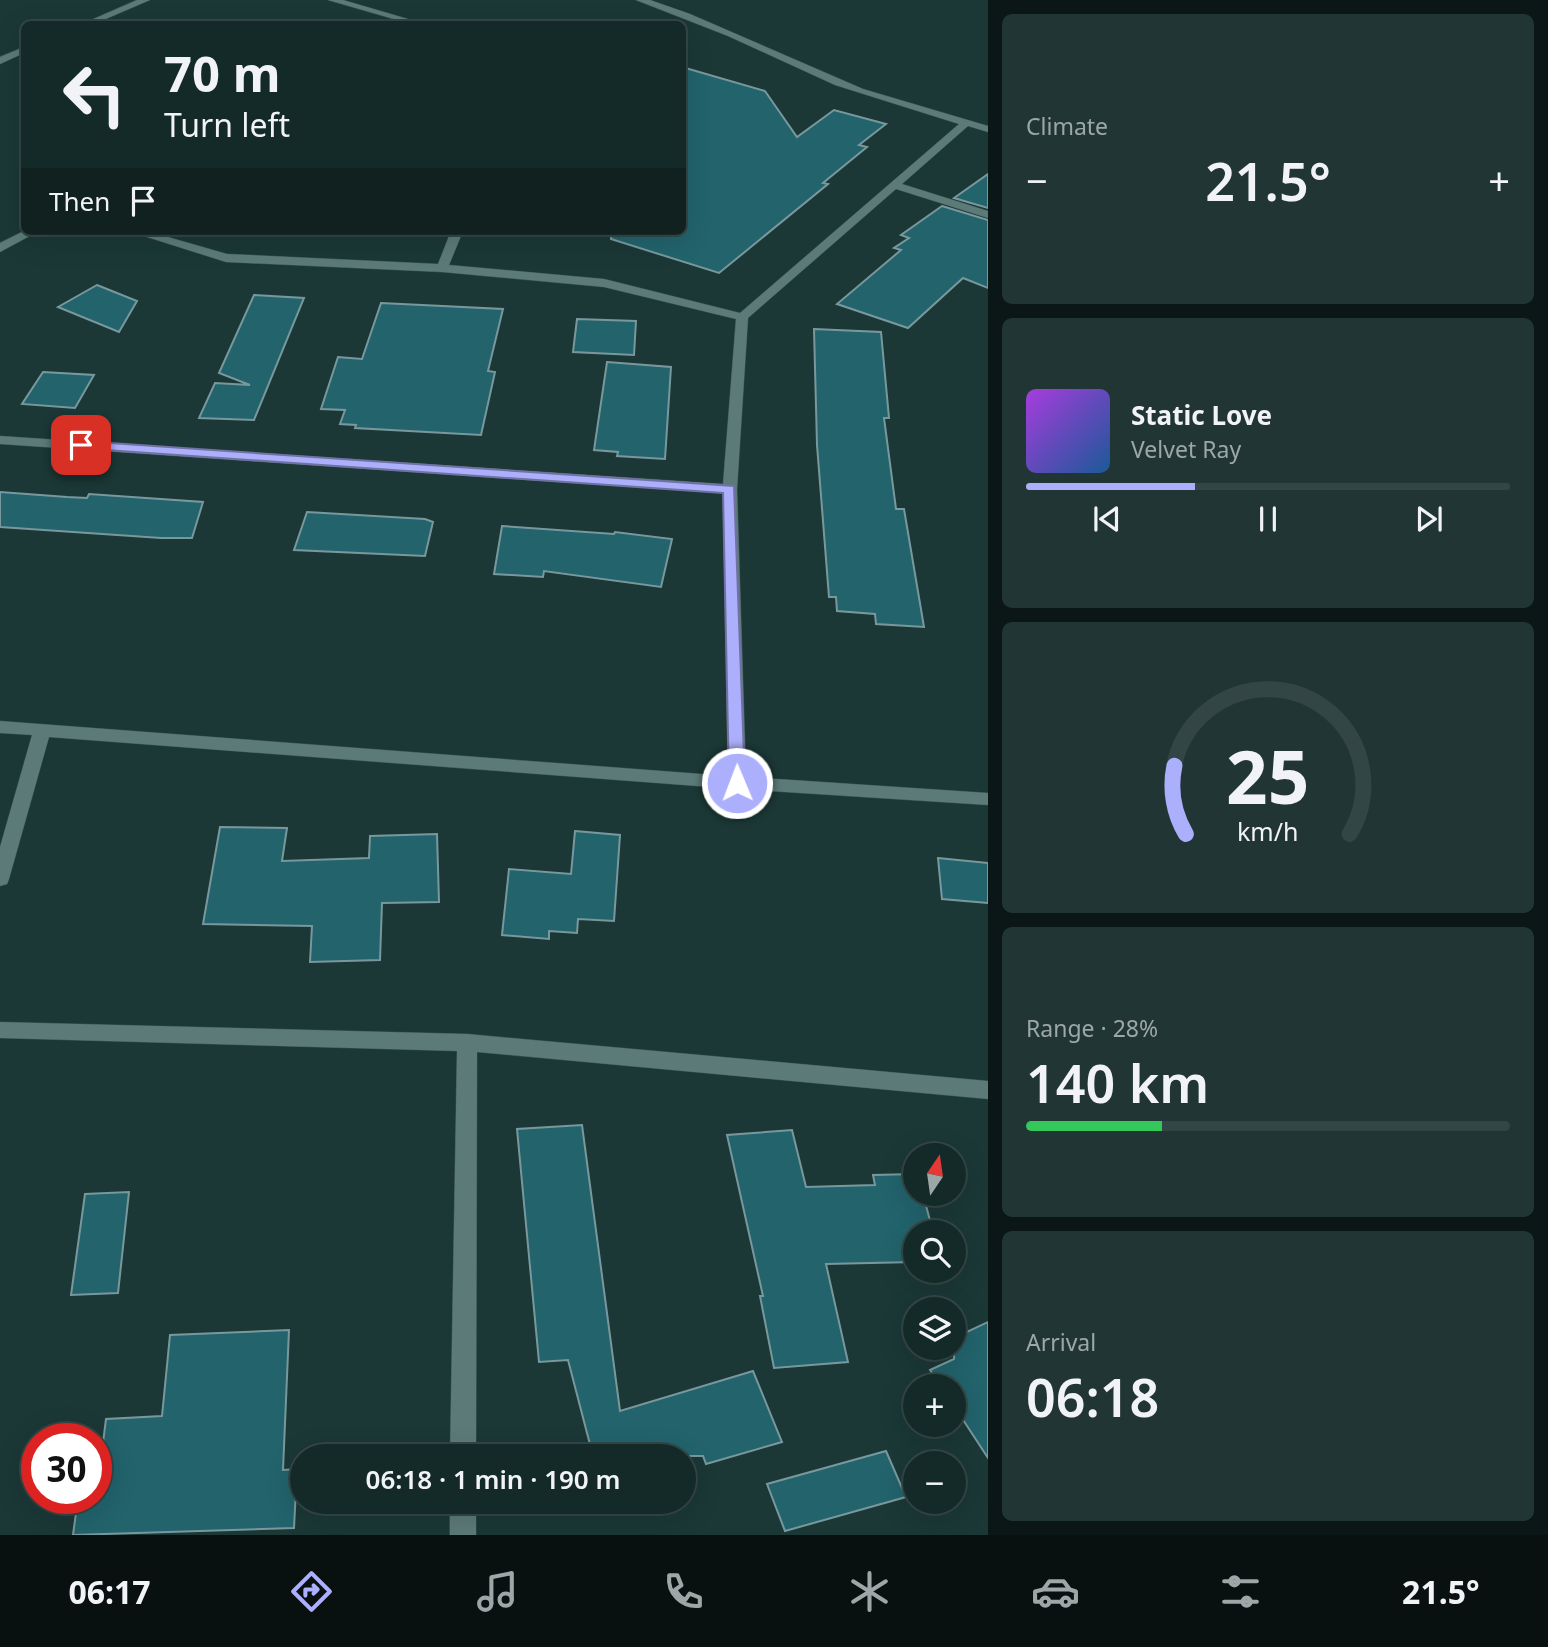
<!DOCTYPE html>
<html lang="en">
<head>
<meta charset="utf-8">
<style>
  :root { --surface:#142a28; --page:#213634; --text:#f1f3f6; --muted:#9da7a8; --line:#334645; --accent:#acaffb }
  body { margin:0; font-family:"Noto Sans",sans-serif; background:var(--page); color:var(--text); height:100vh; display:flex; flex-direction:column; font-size:26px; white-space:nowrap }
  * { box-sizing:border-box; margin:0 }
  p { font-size:23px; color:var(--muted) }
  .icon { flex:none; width:38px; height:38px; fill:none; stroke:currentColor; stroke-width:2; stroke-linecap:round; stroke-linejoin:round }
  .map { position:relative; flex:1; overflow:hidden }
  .panel { display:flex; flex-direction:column; gap:14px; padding:14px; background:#0b1716; width:560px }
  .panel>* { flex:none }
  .top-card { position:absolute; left:21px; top:21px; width:665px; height:214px; border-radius:10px; box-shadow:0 7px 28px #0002,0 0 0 2px var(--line); background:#142a28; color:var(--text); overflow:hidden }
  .needle { width:46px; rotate:13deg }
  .fabs { position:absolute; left:903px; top:1143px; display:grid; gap:14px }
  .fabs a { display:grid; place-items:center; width:63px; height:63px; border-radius:50%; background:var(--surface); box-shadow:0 7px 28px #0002,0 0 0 2px var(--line); font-size:35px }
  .speed { position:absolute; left:21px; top:1423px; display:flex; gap:14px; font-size:35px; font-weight:700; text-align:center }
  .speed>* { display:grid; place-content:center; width:91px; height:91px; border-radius:50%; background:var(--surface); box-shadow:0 7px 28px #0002,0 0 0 2px var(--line); line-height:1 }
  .speed .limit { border:10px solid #d22; background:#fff; color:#111 }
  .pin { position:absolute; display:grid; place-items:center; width:60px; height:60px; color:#fff; margin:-30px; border-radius:14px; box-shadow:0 4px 10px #0006 }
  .me { position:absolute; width:77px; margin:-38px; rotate:359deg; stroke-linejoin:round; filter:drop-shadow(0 0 5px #0008) }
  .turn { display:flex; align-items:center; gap:24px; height:147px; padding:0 28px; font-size:32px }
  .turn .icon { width:91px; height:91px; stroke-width:2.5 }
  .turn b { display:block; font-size:49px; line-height:60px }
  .then { display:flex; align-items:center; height:66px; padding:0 28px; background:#0003; gap:14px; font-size:26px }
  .big { font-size:52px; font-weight:600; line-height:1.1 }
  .panel .widget { flex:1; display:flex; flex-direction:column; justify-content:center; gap:10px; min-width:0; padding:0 24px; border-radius:10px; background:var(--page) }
  .panel .dial { align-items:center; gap:0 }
  .dial svg { height:182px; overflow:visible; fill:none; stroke:var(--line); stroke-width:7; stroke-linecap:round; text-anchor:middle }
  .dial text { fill:var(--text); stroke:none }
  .song { display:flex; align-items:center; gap:21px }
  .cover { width:84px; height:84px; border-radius:10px; background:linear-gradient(135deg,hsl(280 70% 55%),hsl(210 70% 35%)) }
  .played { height:7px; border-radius:4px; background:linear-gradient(90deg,var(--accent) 35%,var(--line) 35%) }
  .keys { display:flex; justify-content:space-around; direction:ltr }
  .heat { display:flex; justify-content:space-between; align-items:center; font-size:38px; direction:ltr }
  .charge { height:10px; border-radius:5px; background:linear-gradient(90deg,#34c759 28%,var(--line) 0) }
  .trip { position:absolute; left:290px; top:1444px; width:406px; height:70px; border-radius:35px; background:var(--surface); box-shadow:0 7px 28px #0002,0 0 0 2px var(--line); font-weight:600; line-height:70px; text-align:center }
  .tab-bar { display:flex; height:112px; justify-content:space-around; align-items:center; background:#081110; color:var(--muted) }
  .tab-bar .icon { width:49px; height:49px }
  .tab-bar .active { color:var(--accent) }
  .tab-bar b { font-size:32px; color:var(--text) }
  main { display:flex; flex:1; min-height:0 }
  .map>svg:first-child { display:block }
  .building { fill:#22636c; stroke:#79989d; stroke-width:2 }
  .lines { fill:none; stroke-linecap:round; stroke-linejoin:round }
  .minor-casing { stroke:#3a5352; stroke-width:1 }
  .minor { fill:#5c7b78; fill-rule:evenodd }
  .route { fill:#acaffb; stroke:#7072a3; stroke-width:2 }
</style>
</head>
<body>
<main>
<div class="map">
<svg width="988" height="1535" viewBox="0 0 988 1535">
  <rect width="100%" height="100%" fill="#1b3836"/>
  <g class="building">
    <path d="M682,67L765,91L797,137L834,110L886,124L859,145L867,147L823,183L828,184L719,273L611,239L612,231H682Z"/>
    <path d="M988,174V208L954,198Z"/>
    <path d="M942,206L988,220V288L963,278L908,328L837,304L901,250L894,248L909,238L901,235Z"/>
    <path d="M97,285L137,301L119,332L58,307Z"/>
    <path d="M254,295L304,298L254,420L199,418L215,383L250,385L219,373Z"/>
    <path d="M381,303L503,309L488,371L495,372L481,435L355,428L356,425L340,424L345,410L321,409L338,357L362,359Z"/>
    <path d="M577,319L636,321L634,355L573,352Z"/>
    <path d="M814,329L881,332L889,418H884L896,509H904L924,627L876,624L875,614L837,611L836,597H829L817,445Z"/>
    <path d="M607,362L671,367L665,459L617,456L618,452L594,450Z"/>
    <path d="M43,372L94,375L75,408L22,404Z"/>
    <path d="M0,492L67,497L87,498L89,494L203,502L192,538H161L0,527Z"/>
    <path d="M307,512L425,519L433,522L425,556L294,550Z"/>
    <path d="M502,526L614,534L615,532L672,539L661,587L544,571L543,577L494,574Z"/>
    <path d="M220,827L287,828L282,861L369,858L370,836L437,834L439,902L382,903L380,960L310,962L312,926L203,924Z"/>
    <path d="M575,831L620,835L614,921L578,919L577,933L549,931V939L502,935L509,869L571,874Z"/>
    <path d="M938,858L988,863V903L942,899Z"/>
    <path d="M582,1125L620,1411L753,1371L782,1442L706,1464L703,1456H593L568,1360L539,1362L517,1129Z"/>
    <path d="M792,1130L806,1187L875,1185L873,1175L915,1174V1194H923L933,1232H915V1262L826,1264L848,1362L774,1368L760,1296H763L727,1135Z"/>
    <path d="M129,1192L118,1293L71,1295L85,1194Z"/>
    <path d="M988,1322V1458L954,1406V1386H941L930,1370L954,1359V1338Z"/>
    <path d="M289,1330L283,1470L297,1469L294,1528L73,1535L78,1498H96L106,1419L162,1416L170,1335Z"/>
    <path d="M886,1451L906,1497L785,1531L767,1484Z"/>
  </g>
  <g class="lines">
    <defs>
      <g id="minor">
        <path d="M137,0H150L94,24H82Z"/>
        <path d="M328,0H343L425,24H411Z"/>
        <path d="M636,0H650L690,14L863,89L988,126V132L968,126L902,184L988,211V218L896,189L748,318L737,489L746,777L988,793V805L737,789L49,737L9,879L7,884L0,886V847L32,735L0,733V721L728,776L723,493L0,444V436L723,484L736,319L604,287L442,272L226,262L128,231H147L227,254L438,264L451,231H463L449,265L604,279L740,313L959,124L835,85L728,36Z"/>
        <path d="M24,47V53L0,64V57Z"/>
        <path d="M24,231H39L0,252V243Z"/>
        <path d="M0,1022L467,1034L988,1081V1099L477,1052L476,1456H450L457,1051L0,1038Z"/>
        <rect x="450" y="1502" width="26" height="33"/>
      </g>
    </defs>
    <use href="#minor" class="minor-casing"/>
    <use href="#minor" class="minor"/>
  </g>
  <path class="route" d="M81,441L734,486L745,783L737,789L729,783L723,493L77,448L75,445Z"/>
</svg>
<div class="fabs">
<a><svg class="needle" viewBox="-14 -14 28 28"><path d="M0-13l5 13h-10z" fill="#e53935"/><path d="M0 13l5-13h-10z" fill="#9da7a8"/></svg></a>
<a><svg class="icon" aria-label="search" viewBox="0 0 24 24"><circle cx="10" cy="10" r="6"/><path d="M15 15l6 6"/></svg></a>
<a><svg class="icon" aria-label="layers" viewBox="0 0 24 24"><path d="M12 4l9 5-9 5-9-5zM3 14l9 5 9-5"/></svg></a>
<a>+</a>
<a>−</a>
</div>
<div class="speed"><div class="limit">30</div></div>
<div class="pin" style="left:81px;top:445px;background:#d93025"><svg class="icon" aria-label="arrive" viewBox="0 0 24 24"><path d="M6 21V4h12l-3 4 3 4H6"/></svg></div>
<svg class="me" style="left:737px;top:783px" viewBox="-20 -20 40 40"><circle r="17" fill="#acaffb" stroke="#fff" stroke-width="3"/><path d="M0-11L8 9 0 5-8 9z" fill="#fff"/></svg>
<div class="trip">06:18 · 1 min · 190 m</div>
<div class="top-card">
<div class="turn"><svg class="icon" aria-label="left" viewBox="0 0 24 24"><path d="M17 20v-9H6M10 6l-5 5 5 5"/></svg><div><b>70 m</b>Turn left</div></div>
<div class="then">Then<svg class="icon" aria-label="arrive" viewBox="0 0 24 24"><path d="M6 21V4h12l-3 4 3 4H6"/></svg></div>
</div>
</div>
<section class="panel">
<div class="widget"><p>Climate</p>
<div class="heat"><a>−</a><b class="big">21.5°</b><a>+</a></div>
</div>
<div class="widget">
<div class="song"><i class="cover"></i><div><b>Static Love</b><p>Velvet Ray</p></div></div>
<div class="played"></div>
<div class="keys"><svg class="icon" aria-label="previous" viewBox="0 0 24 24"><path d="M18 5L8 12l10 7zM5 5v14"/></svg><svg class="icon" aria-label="pause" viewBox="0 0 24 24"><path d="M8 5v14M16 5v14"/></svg><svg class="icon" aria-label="next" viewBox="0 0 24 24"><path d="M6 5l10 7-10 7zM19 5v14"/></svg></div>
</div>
<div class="widget dial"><svg viewBox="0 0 100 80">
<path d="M14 69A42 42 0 1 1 86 69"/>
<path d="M14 69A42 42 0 0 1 9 39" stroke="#acaffb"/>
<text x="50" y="56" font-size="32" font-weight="700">25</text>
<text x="50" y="72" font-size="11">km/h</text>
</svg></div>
<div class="widget"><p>Range · 28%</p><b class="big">140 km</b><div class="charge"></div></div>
<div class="widget"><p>Arrival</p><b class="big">06:18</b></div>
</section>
</main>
<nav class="tab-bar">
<b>06:17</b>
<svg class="icon active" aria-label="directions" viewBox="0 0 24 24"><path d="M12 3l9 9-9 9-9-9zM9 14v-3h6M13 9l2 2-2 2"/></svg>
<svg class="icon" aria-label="music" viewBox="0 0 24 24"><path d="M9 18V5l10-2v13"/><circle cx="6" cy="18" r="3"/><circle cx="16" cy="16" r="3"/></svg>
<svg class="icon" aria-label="phone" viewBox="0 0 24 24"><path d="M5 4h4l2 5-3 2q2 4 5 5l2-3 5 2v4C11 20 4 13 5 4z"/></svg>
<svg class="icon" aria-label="climate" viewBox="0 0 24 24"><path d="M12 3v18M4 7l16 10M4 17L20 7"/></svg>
<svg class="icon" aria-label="car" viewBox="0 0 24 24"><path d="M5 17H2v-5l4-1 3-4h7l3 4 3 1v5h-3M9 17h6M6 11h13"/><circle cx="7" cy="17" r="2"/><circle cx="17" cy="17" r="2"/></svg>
<svg class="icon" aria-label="filters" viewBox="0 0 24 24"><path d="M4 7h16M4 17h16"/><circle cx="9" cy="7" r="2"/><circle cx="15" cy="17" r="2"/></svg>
<b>21.5°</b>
</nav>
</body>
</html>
